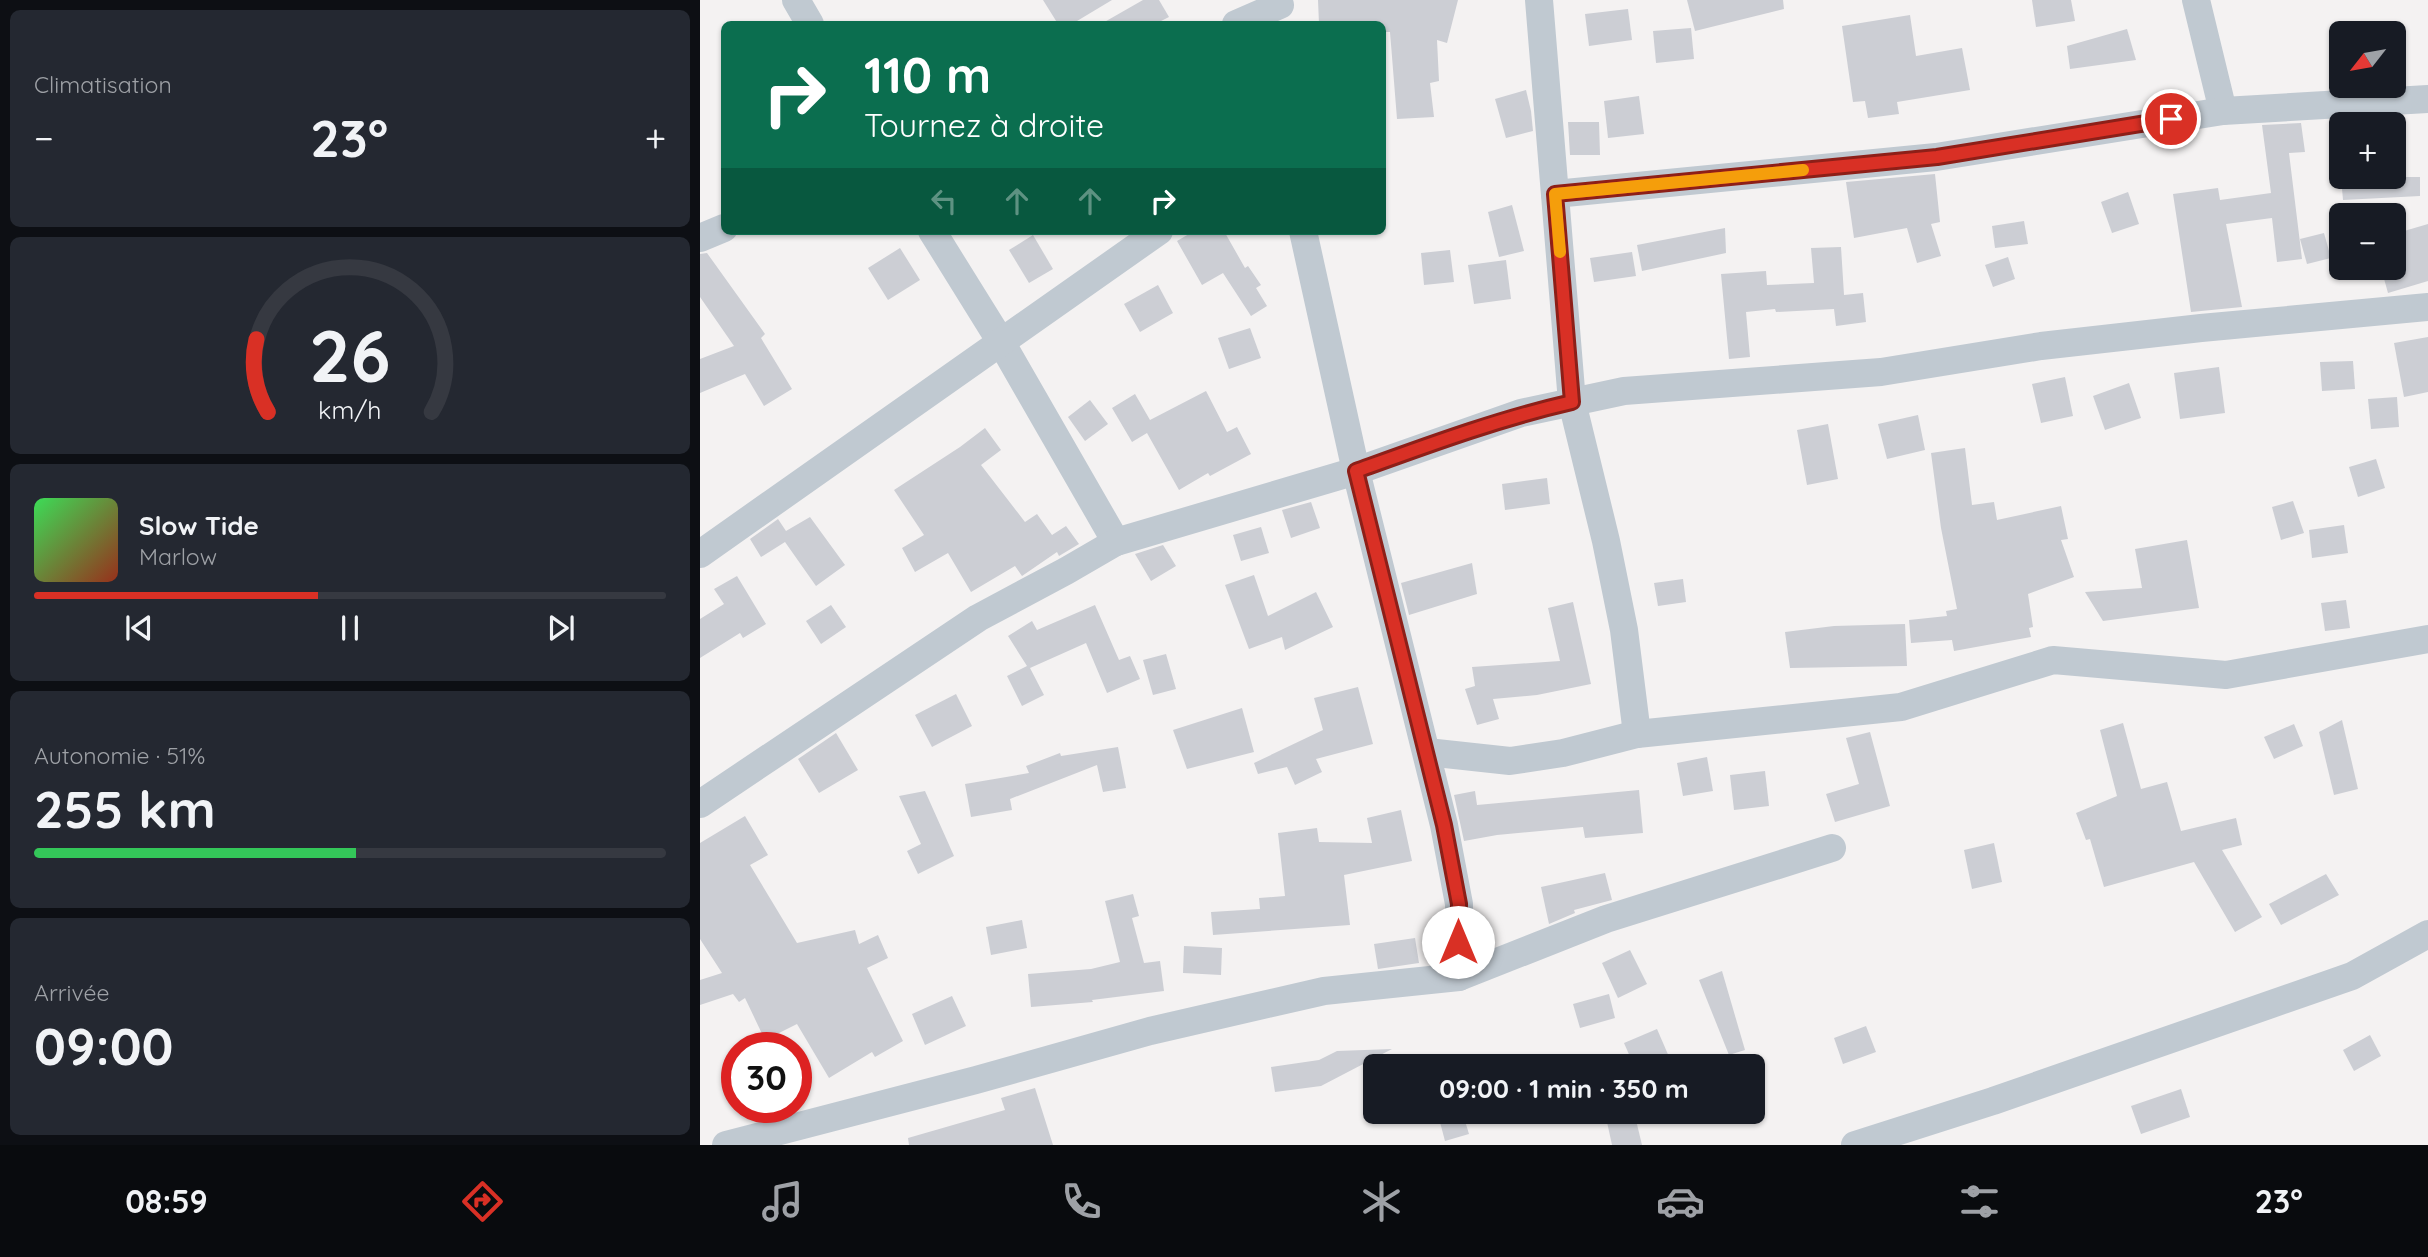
<!DOCTYPE html>
<html lang="fr">
<head>
<meta charset="utf-8">
<style>
  :root { --surface:#171b24; --page:#242831; --text:#f1f3f6; --muted:#9ea1a6; --line:#363941; --accent:#d93025 }
  body { margin:0; font-family:Quicksand,sans-serif; background:var(--page); color:var(--text); height:100vh; display:flex; flex-direction:column; font-size:26px; white-space:nowrap }
  * { box-sizing:border-box; margin:0 }
  p { font-size:23px; color:var(--muted) }
  .icon { flex:none; width:38px; height:38px; fill:none; stroke:currentColor; stroke-width:2; stroke-linecap:round; stroke-linejoin:round }
  .map { position:relative; flex:1; overflow:hidden }
  .drawer { display:flex; flex-direction:column; gap:10px; padding:10px; background:#0d0f14; width:700px }
  .drawer>* { flex:none }
  .banner { position:absolute; left:21px; top:21px; width:665px; height:214px; border-radius:10px; box-shadow:0 2px 5px #0004; background:#0b6e4f; color:#fff; overflow:hidden }
  .needle { width:46px; rotate:239deg }
  .buttons { position:absolute; left:1629px; top:21px; display:grid; gap:14px }
  .buttons a { display:grid; place-items:center; width:77px; height:77px; border-radius:10px; background:var(--surface); box-shadow:0 2px 5px #0004; font-size:35px }
  .speed { position:absolute; left:21px; top:1032px; display:flex; gap:14px; font-size:35px; font-weight:700; text-align:center }
  .speed>* { display:grid; place-content:center; width:91px; height:91px; border-radius:50%; background:var(--surface); box-shadow:0 2px 5px #0004; line-height:1 }
  .speed .limit { border:10px solid #d22; background:#fff; color:#111 }
  .pin { position:absolute; display:grid; place-items:center; width:60px; height:60px; color:#fff; margin:-30px; border:4px solid #fff; border-radius:50%; box-shadow:0 2px 7px #0007 }
  .me { position:absolute; width:77px; margin:-38px; rotate:0deg; stroke-linejoin:round; filter:drop-shadow(0 0 5px #0008) }
  .turn { display:flex; align-items:center; gap:24px; height:147px; padding:0 28px; font-size:32px }
  .turn .icon { width:91px; height:91px; stroke-width:2.5 }
  .turn b { display:block; font-size:49px; line-height:60px }
  .lanes { display:flex; align-items:center; height:66px; padding:0 28px; background:#0003; justify-content:center; gap:35px; direction:ltr }
  .lanes .off { opacity:.35 }
  .big { font-size:52px; font-weight:800; line-height:1.1 }
  .drawer .card { flex:1; display:flex; flex-direction:column; justify-content:center; gap:10px; min-width:0; padding:0 24px; border-radius:10px; background:var(--page) }
  .drawer .dial { align-items:center; gap:0 }
  .dial svg { height:182px; overflow:visible; fill:none; stroke:var(--line); stroke-width:7; stroke-linecap:round; text-anchor:middle }
  .dial text { fill:var(--text); stroke:none }
  .song { display:flex; align-items:center; gap:21px }
  .cover { width:84px; height:84px; border-radius:10px; background:linear-gradient(135deg,hsl(130 70% 55%),hsl(10 70% 35%)) }
  .played { height:7px; border-radius:4px; background:linear-gradient(90deg,var(--accent) 45%,var(--line) 45%) }
  .keys { display:flex; justify-content:space-around; direction:ltr }
  .heat { display:flex; justify-content:space-between; align-items:center; font-size:38px; direction:ltr }
  .charge { height:10px; border-radius:5px; background:linear-gradient(90deg,#34c759 51%,var(--line) 0) }
  .trip { position:absolute; left:663px; top:1054px; width:402px; height:70px; border-radius:10px; background:var(--surface); box-shadow:0 2px 5px #0004; font-weight:800; line-height:70px; text-align:center }
  .tabs { display:flex; height:112px; justify-content:space-around; align-items:center; background:#090b0e; color:var(--muted) }
  .tabs .icon { width:49px; height:49px }
  .tabs .on { color:var(--accent) }
  .tabs b { font-size:32px; color:var(--text) }
  main { display:flex; flex:1; min-height:0 }
  .map>svg:first-child { display:block }
  .building { fill:#ccced4 }
  .lines { fill:none; stroke-linecap:round; stroke-linejoin:round }
  .minor { stroke:#c0c9d1; stroke-width:28 }
  .route-casing { stroke:#8d1f18; stroke-width:18 }
  .route { stroke:#d93025; stroke-width:12 }
  .slow { stroke:#f59e0b; stroke-width:12 }
</style>
</head>
<body>
<main>
<section class="drawer">
<div class="card"><p>Climatisation</p>
<div class="heat"><a>−</a><b class="big">23°</b><a>+</a></div>
</div>
<div class="card dial"><svg viewBox="0 0 100 80">
<path d="M14 69A42 42 0 1 1 86 69"/>
<path d="M14 69A42 42 0 0 1 9 37" stroke="#d93025"/>
<text x="50" y="56" font-size="32" font-weight="700">26</text>
<text x="50" y="72" font-size="11">km/h</text>
</svg></div>
<div class="card">
<div class="song"><i class="cover"></i><div><b>Slow Tide</b><p>Marlow</p></div></div>
<div class="played"></div>
<div class="keys"><svg class="icon" aria-label="previous" viewBox="0 0 24 24"><path d="M18 5L8 12l10 7zM5 5v14"/></svg><svg class="icon" aria-label="pause" viewBox="0 0 24 24"><path d="M8 5v14M16 5v14"/></svg><svg class="icon" aria-label="next" viewBox="0 0 24 24"><path d="M6 5l10 7-10 7zM19 5v14"/></svg></div>
</div>
<div class="card"><p>Autonomie · 51%</p><b class="big">255 km</b><div class="charge"></div></div>
<div class="card"><p>Arrivée</p><b class="big">09:00</b></div>
</section>
<div class="map">
<svg width="1728" height="1145" viewBox="0 0 1728 1145">
  <rect width="100%" height="100%" fill="#f4f2f2"/>
  <g class="building">
    <path d="M343,0H412L372,24H358Z"/>
    <path d="M443,0H459L469,17L455,24H401Z"/>
    <path d="M618,0H758L747,43L737,40L739,81L730,83L734,117L697,119L690,32H682V24H619Z"/>
    <path d="M987,0H1083L1084,9L995,31Z"/>
    <path d="M1332,0H1371L1375,21L1336,27Z"/>
    <path d="M928,9L932,40L889,46L885,14Z"/>
    <path d="M1210,15L1216,56L1262,48L1270,90L1197,102L1199,114L1168,118L1165,101L1153,102L1142,26Z"/>
    <path d="M991,28L994,59L956,63L953,31Z"/>
    <path d="M1427,29L1436,60L1370,69L1367,46Z"/>
    <path d="M826,90L831,111L833,131L806,138L795,99Z"/>
    <path d="M939,96L944,134L908,138L904,101Z"/>
    <path d="M868,122H899L900,155H870Z"/>
    <path d="M1601,123L1605,152L1589,153L1602,259L1577,262L1572,218L1526,224L1542,307L1491,312L1473,194L1518,188L1520,200L1571,193L1562,125Z"/>
    <path d="M1235,174L1240,222L1231,224L1241,256L1217,263L1207,228L1154,238L1146,182Z"/>
    <path d="M1641,177H1720V196L1643,200Z"/>
    <path d="M1428,192L1439,224L1412,233L1401,202Z"/>
    <path d="M812,205L824,251L799,257L788,212Z"/>
    <path d="M1324,221L1328,244L1295,248L1292,226Z"/>
    <path d="M1728,224V281L1688,293L1681,268H1694V234Z"/>
    <path d="M1025,228L1026,253L942,271L937,245Z"/>
    <path d="M494,231H524L545,268L548,266L561,285L556,288L567,306L551,316L523,273L502,285L477,241Z"/>
    <path d="M1624,233L1631,258L1607,264L1600,239Z"/>
    <path d="M333,235L353,269L329,283L309,250Z"/>
    <path d="M1141,247L1144,295L1163,293L1166,322L1136,326L1134,309L1076,312L1075,309L1046,312L1050,357L1029,359L1021,274L1066,271L1067,285L1114,283L1111,248Z"/>
    <path d="M200,248L220,280L188,300L168,268Z"/>
    <path d="M750,250L754,282L724,285L721,253Z"/>
    <path d="M932,252L936,276L894,282L890,258Z"/>
    <path d="M7,253L65,334L61,338L92,389L64,406L45,374L0,393V359L34,346L0,297V254Z"/>
    <path d="M1308,257L1315,279L1293,287L1285,265Z"/>
    <path d="M806,260L811,299L774,304L768,265Z"/>
    <path d="M458,285L473,313L440,332L424,304Z"/>
    <path d="M550,328L561,358L529,369L518,338Z"/>
    <path d="M1728,337V392L1704,397L1694,343Z"/>
    <path d="M1653,361L1655,389L1622,391L1620,362Z"/>
    <path d="M1519,367L1525,413L1480,419L1474,373Z"/>
    <path d="M1365,377L1373,416L1341,423L1332,384Z"/>
    <path d="M1429,383L1441,418L1405,430L1393,396Z"/>
    <path d="M506,391L527,432L537,427L551,454L510,476L508,473L479,490L447,433L432,442L412,408L435,394L450,420Z"/>
    <path d="M1697,397L1699,427L1671,429L1668,399Z"/>
    <path d="M390,400L408,424L385,441L368,417Z"/>
    <path d="M1218,415L1225,450L1187,459L1178,424Z"/>
    <path d="M1128,424L1138,479L1107,485L1097,430Z"/>
    <path d="M285,428L301,450L281,465L325,522L337,514L352,535L366,526L379,544L359,556L357,552L322,576L315,566L271,592L248,553L215,572L202,548L224,535L194,490L260,447Z"/>
    <path d="M1265,448L1272,505L1294,502L1297,520L1361,506L1368,539L1361,540L1374,577L1328,594L1333,627L1329,628L1331,637L1254,651L1252,640L1211,643L1209,620L1247,616L1246,611L1257,609L1241,528L1231,453Z"/>
    <path d="M1676,459L1685,488L1658,497L1649,467Z"/>
    <path d="M847,478L850,504L805,510L802,484Z"/>
    <path d="M1593,501L1604,533L1581,540L1572,507Z"/>
    <path d="M611,502L620,528L591,538L582,510Z"/>
    <path d="M110,517L145,565L116,586L85,542L61,557L50,539L78,519L86,531Z"/>
    <path d="M1644,525L1648,553L1612,558L1609,530Z"/>
    <path d="M561,527L569,553L541,561L533,535Z"/>
    <path d="M1487,540L1499,608L1403,621L1385,592L1442,588L1435,549Z"/>
    <path d="M463,545L476,566L451,581L435,554Z"/>
    <path d="M772,563L777,594L709,615L701,583Z"/>
    <path d="M554,575L568,616L616,592L633,627L585,650L582,637L549,649L525,585Z"/>
    <path d="M37,576L66,624L43,638L40,633L0,658V619L24,604L14,589Z"/>
    <path d="M983,579L986,602L958,606L954,583Z"/>
    <path d="M1646,600L1650,628L1625,631L1621,603Z"/>
    <path d="M873,602L891,684L837,695L793,699L799,719L777,725L765,689L775,686L772,667L860,661L848,608Z"/>
    <path d="M131,605L146,627L121,644L106,621Z"/>
    <path d="M395,605L419,660L430,656L440,679L407,693L386,643L330,668L344,695L322,706L307,676L327,666L308,636L332,621L337,630Z"/>
    <path d="M1205,624L1207,666L1090,668L1085,632L1134,626Z"/>
    <path d="M466,654L476,689L453,695L443,660Z"/>
    <path d="M658,687L673,744L616,759L622,772L595,785L587,767L558,774L554,763L623,730L614,698Z"/>
    <path d="M256,694L272,726L232,747L215,715Z"/>
    <path d="M542,708L554,752L487,769L473,730Z"/>
    <path d="M1642,720L1658,789L1634,795L1619,732Z"/>
    <path d="M1423,723L1441,789L1467,782L1481,831L1536,818L1542,845L1522,850L1562,917L1535,932L1494,862L1404,887L1390,839L1386,840L1376,813L1417,796L1400,730Z"/>
    <path d="M1594,724L1603,746L1574,759L1564,737Z"/>
    <path d="M1170,732L1190,806L1135,822L1126,794L1159,784L1146,738Z"/>
    <path d="M136,733L158,770L119,793L98,759Z"/>
    <path d="M418,747L426,788L403,792L397,765L310,799L312,810L271,817L265,784L329,773L326,766L360,753L361,756Z"/>
    <path d="M1007,757L1013,791L983,796L977,763Z"/>
    <path d="M1065,771L1069,806L1034,810L1030,775Z"/>
    <path d="M939,790L943,833L885,838L883,827L797,835L764,841L754,795L775,791L777,805Z"/>
    <path d="M225,791L254,856L218,874L207,851L221,844L199,796Z"/>
    <path d="M701,810L712,861L644,875L650,925L513,935L511,912L560,909L559,898L585,896L578,833L617,828L619,842L672,843L667,818Z"/>
    <path d="M45,816L68,855L50,865L97,943L155,930L159,944L178,935L188,958L167,968L203,1041L175,1057L172,1052L129,1078L97,1024L65,1040L45,998L39,1002L33,994L0,1005V980L22,973L0,939V843Z"/>
    <path d="M1294,843L1302,882L1272,889L1264,850Z"/>
    <path d="M905,873L912,900L874,910L875,913L849,924L841,887Z"/>
    <path d="M1626,874L1639,895L1581,925L1569,904Z"/>
    <path d="M433,894L439,916L432,918L444,963L460,961L464,991L392,1000L393,1002L331,1007L328,974L391,969L420,962L405,901Z"/>
    <path d="M322,920L327,948L291,955L286,927Z"/>
    <path d="M715,938L719,963L678,969L674,944Z"/>
    <path d="M484,946L522,948L521,975L483,973Z"/>
    <path d="M930,950L947,984L918,998L902,963Z"/>
    <path d="M1022,971L1045,1050L1029,1055L999,980Z"/>
    <path d="M909,994L915,1018L880,1028L873,1004Z"/>
    <path d="M252,996L266,1026L225,1045L212,1014Z"/>
    <path d="M1166,1026L1176,1052L1143,1064L1134,1038Z"/>
    <path d="M957,1029L973,1066H934L924,1043Z"/>
    <path d="M1670,1035L1681,1056L1654,1071L1643,1050Z"/>
    <path d="M692,1049L621,1086L575,1092L571,1067L619,1060L637,1051Z"/>
    <path d="M335,1088L353,1145H209L208,1138L305,1110L301,1098Z"/>
    <path d="M1481,1089L1490,1117L1441,1134L1431,1106Z"/>
    <path d="M737,1111H762L769,1134L745,1141Z"/>
    <path d="M935,1116L942,1145H912L907,1122Z"/>
  </g>
  <g class="lines">
    <g class="minor">
      <path d="M96,0L110,24"/>
      <path d="M839,0L872,402L906,541L924,630L937,734"/>
      <path d="M1496,0L1523,111"/>
      <path d="M536,24L580,5"/>
      <path d="M855,194L1236,157L1523,111L1728,99"/>
      <path d="M232,231L301,342L416,542"/>
      <path d="M603,231L656,471L744,825L759,904V977"/>
      <path d="M0,238L24,228"/>
      <path d="M0,554L459,231"/>
      <path d="M727,752L810,761L863,753L937,734L1201,707L1353,660L1526,675L1728,639"/>
      <path d="M0,804L278,618L366,571L416,542L656,471L821,413L924,391L1181,372L1341,346L1501,328L1728,307"/>
      <path d="M26,1145L276,1080L450,1031L624,991L759,977L906,919L1132,848"/>
      <path d="M1155,1145L1293,1101L1652,976L1728,934"/>
    </g>
  </g>
  <g class="lines">
    <defs>
      <path id="route" d="M758,942L759,904L744,825L656,471C728,445 798,419 872,402L855,194L1237,157L1471,119"/>
    </defs>
    <use href="#route" class="route-casing"/>
    <use href="#route" class="route"/>
    <path class="slow" d="M860,252L855,194L1103,170"/>
  </g>
</svg>
<div class="buttons">
<a><svg class="needle" viewBox="-14 -14 28 28"><path d="M0-13l5 13h-10z" fill="#e53935"/><path d="M0 13l5-13h-10z" fill="#9ea1a6"/></svg></a>
<a>+</a>
<a>−</a>
</div>
<div class="speed"><div class="limit">30</div></div>
<div class="pin" style="left:1471px;top:119px;background:#d93025"><svg class="icon" aria-label="arrive" viewBox="0 0 24 24"><path d="M6 21V4h12l-3 4 3 4H6"/></svg></div>
<svg class="me" style="left:758px;top:942px" viewBox="-20 -20 40 40"><circle r="19" fill="#fff"/><path d="M0-13L10 11 0 6-10 11z" fill="#d93025"/></svg>
<div class="trip">09:00 · 1 min · 350 m</div>
<div class="banner">
<div class="turn"><svg class="icon" aria-label="right" viewBox="0 0 24 24"><path d="M7 20v-9h11M14 6l5 5-5 5"/></svg><div><b>110 m</b>Tournez à droite</div></div>
<div class="lanes"><svg class="icon off" aria-label="left" viewBox="0 0 24 24"><path d="M17 20v-9H6M10 6l-5 5 5 5"/></svg><svg class="icon off" aria-label="ahead" viewBox="0 0 24 24"><path d="M12 20V5M6 11l6-6 6 6"/></svg><svg class="icon off" aria-label="ahead" viewBox="0 0 24 24"><path d="M12 20V5M6 11l6-6 6 6"/></svg><svg class="icon" aria-label="right" viewBox="0 0 24 24"><path d="M7 20v-9h11M14 6l5 5-5 5"/></svg></div>
</div>
</div>
</main>
<nav class="tabs">
<b>08:59</b>
<svg class="icon on" aria-label="directions" viewBox="0 0 24 24"><path d="M12 3l9 9-9 9-9-9zM9 14v-3h6M13 9l2 2-2 2"/></svg>
<svg class="icon" aria-label="music" viewBox="0 0 24 24"><path d="M9 18V5l10-2v13"/><circle cx="6" cy="18" r="3"/><circle cx="16" cy="16" r="3"/></svg>
<svg class="icon" aria-label="phone" viewBox="0 0 24 24"><path d="M5 4h4l2 5-3 2q2 4 5 5l2-3 5 2v4C11 20 4 13 5 4z"/></svg>
<svg class="icon" aria-label="climate" viewBox="0 0 24 24"><path d="M12 3v18M4 7l16 10M4 17L20 7"/></svg>
<svg class="icon" aria-label="car" viewBox="0 0 24 24"><path d="M5 17H2v-5l4-1 3-4h7l3 4 3 1v5h-3M9 17h6M6 11h13"/><circle cx="7" cy="17" r="2"/><circle cx="17" cy="17" r="2"/></svg>
<svg class="icon" aria-label="filters" viewBox="0 0 24 24"><path d="M4 7h16M4 17h16"/><circle cx="9" cy="7" r="2"/><circle cx="15" cy="17" r="2"/></svg>
<b>23°</b>
</nav>
</body>
</html>
